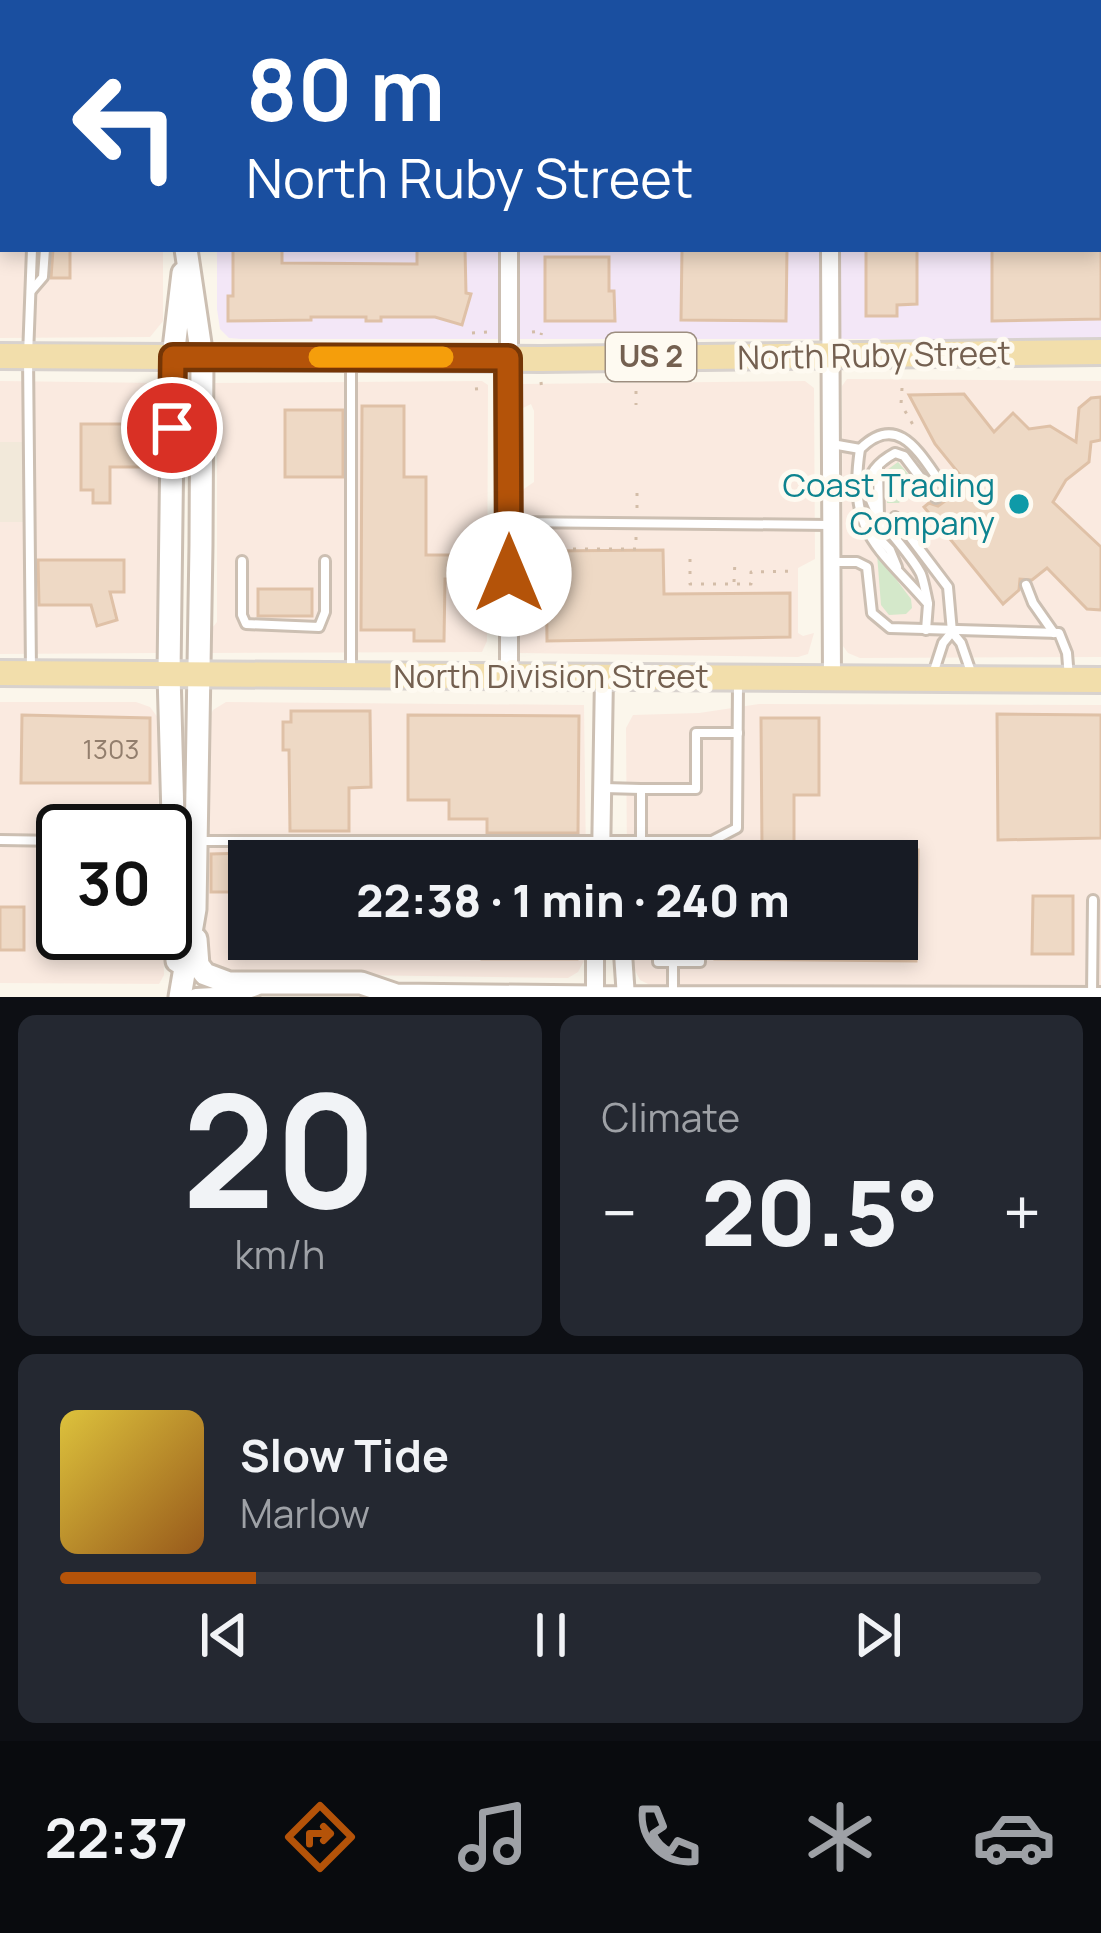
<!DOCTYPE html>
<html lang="en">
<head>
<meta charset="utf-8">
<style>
  :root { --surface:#171b24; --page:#242831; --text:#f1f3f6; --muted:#9ea1a6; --line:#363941; --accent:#b45309 }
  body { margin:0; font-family:Manrope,sans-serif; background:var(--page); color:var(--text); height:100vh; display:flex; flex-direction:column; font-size:45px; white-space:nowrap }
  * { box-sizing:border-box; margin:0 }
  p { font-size:39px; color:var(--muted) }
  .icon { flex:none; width:66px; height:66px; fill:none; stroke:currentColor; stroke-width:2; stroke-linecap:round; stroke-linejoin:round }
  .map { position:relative; height:997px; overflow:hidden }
  .drawer { display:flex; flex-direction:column; gap:18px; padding:18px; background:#0d0f14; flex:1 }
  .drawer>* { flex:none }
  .hud { position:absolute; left:0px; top:0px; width:1101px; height:252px; box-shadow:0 6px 18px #0003; background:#1a4fa0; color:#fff; overflow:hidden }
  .speed { position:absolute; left:36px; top:804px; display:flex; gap:24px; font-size:60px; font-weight:700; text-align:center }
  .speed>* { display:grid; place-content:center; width:156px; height:156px; border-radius:50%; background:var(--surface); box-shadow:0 6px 18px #0003; line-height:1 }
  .speed .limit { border:6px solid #111; border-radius:18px; background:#fff; color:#111 }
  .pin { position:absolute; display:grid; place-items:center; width:102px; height:102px; color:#fff; margin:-51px; border:6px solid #fff; border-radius:50%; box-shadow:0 3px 12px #0007 }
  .me { position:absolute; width:132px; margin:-66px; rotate:0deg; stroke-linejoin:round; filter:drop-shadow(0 0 9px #0008) }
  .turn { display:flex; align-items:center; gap:42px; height:252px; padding:0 48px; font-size:54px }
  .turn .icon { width:156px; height:156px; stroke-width:2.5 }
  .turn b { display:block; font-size:84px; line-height:102px }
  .big { font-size:90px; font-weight:800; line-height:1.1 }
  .drawer .card { flex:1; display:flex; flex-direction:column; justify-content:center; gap:18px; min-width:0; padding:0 42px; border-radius:18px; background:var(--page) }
  .drawer .dial { align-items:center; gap:0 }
  .dial b { font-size:156px; line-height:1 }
  .song { display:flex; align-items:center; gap:36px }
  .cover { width:144px; height:144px; border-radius:18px; background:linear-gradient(135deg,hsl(50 70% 55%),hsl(30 70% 35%)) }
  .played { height:12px; border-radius:6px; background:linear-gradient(90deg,var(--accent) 20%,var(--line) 20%) }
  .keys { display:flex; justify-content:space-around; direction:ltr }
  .heat { display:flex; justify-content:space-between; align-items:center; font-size:66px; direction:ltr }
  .drawer .tiles { flex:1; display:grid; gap:18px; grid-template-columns:1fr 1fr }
  .card:last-child { grid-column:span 2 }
  .trip { position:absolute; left:228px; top:840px; width:690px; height:120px; border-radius:0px; background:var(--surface); box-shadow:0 6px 18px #0003; font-weight:800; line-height:120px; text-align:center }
  .menu { display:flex; height:192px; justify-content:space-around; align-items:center; background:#090b0e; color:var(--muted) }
  .menu .icon { width:84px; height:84px }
  .menu .on { color:var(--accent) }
  .menu b { font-size:54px; color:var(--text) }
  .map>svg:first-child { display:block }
  .residential { fill:#f2e9da }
  .commercial { fill:#faeae0 }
  .education { fill:#f3e7f7 }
  .green { fill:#d4e8ca }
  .building { fill:#eed9c5; stroke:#dfc1a7; stroke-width:3 }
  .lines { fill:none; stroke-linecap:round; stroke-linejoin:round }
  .service-casing { stroke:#ccbfb2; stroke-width:14 }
  .pedestrian-casing { stroke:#ccbfb2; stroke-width:18 }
  .minor-casing { stroke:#ccbfb2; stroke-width:22 }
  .tertiary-casing { stroke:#ccbfb2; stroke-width:27 }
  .primary-casing { stroke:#d8d2ce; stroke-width:30 }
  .path { stroke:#d3bda8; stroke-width:3; stroke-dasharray:3 9; stroke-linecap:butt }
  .service { stroke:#fff; stroke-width:8 }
  .pedestrian { stroke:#fff; stroke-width:12 }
  .minor { stroke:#fff; stroke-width:16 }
  .tertiary { stroke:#fff; stroke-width:21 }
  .primary { stroke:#f2deab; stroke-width:24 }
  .route-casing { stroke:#753606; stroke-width:30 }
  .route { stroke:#b45309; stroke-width:21 }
  .slow { stroke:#f59e0b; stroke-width:21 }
  .culture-dot { fill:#0f9aa8; stroke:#fefaf1; stroke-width:4.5 }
  .labels { text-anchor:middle; stroke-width:10; stroke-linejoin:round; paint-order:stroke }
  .number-label { font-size:27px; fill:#927e6d }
  .shield { fill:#fefaf1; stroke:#9d8e80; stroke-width:3 }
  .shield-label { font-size:30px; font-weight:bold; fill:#746050 }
  .street-label { font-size:33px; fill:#746050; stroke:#fefaf1 }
  .culture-label { font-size:33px; fill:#0d838f; stroke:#fefaf1; text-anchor:end }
</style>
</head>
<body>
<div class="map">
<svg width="1101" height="997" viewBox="0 0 1101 997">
  <rect width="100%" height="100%" fill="#fbf6eb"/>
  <g class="residential">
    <path d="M0,0H164V2L3,3V20Z"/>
    <rect x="0" y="442" width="23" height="80"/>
  </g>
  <g class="commercial">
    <path d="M0,57H3V249H163V321L150,337L0,338Z"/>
    <path d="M847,379L1101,381V657L860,658L848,653L843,646L842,386Z"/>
    <path d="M0,381L162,383L158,653L0,654V522H23V442H0Z"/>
    <path d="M482,381L488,385L487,641L482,652L209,653L208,633L217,622V431L210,419L212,383Z"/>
    <path d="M805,381L814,388L815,559L798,568V633L803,636L814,633L808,654L798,657L519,653V627L534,617L535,561L532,556L518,562V493L534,482V411L531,404L519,410L520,384Z"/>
    <path d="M0,702H136L150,707L158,718L159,831H63V933H163L164,975L159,984L0,983Z"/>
    <path d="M226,702L584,705L586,861H249V939H586L585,959L578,972L568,978L214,973L203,956L207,722L213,710Z"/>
    <path d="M759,704L1101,705V985H650L640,980L631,963L630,939H897V861H627L626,728L633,715L699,713Z"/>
  </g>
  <path class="education" d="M215,0H1101V339H241L229,338L220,329L217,309V249H1098V3Z"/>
  <g class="green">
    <path d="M898,462L915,482L899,503H887V470Z"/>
    <path d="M877,554L911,599L912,608L906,614L889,615L881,605Z"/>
  </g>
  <g class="building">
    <path d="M53,249H70V278H51Z"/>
    <path d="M233,249H282V263L417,264V249H465L466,293L471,294L462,325L435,317H381V321H366V317H311V320L228,321V296H233Z"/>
    <path d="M682,249H787L786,321L681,320Z"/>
    <path d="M866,249H917V304L897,305V316H866Z"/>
    <path d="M992,249H1101V319L992,321Z"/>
    <path d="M545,257H609V291H614L615,321H545Z"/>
    <path d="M964,394L994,432L1013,413L1029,429L1050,426L1076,442L1079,408L1091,398L1101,397V440L1091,442L1089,462L1066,480L1053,502L1101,547V610L1087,609L1047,568L1032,580L1020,579L1019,590L1003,604L924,507L929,503L938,506L952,496V484L961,476L935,444L909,395Z"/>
    <path d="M362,406H404V477H426V555H470V579H445L444,641H414V630H361Z"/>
    <rect x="285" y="410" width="58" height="67"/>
    <path d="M81,424H149V467H110V503H93V490H81Z"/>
    <path d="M663,550L664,594L790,593V637L547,641L546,551Z"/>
    <path d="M38,560H124V592H110L117,620L97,626L91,605H39Z"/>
    <rect x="258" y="589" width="54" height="27"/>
    <path d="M291,711H370L371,787L349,788V831H290L289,750H283V722H291Z"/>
    <path d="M997,714L1101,715V838L998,840Z"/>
    <path d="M22,715L150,718V783H21Z"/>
    <path d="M408,715L579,716L578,833H487V819H449V800H408Z"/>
    <path d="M761,718H819V795H794V861H704V849L762,848Z"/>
    <path d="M897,849L918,850L916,961L715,959L716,939H897Z"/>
    <path d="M249,853V892H211V854Z"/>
    <path d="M1033,896H1073V954H1032Z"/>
    <rect x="0" y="907" width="24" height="43"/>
    <path d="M288,939H329V958H289Z"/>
    <rect x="482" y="939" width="95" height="20"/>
  </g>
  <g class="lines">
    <defs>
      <g id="service">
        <path d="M511,0V3"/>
        <path d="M828,3V0"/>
        <path d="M31,291L43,277L45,249"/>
        <path d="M351,364V673"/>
        <path d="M832,444L860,449"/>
        <path d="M878,467L879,517"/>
        <path d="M895,517L948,587L952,632"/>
        <path d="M509,522L830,525"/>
        <path d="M868,527L890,550L897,567"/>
        <path d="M242,561V615L246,624L319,627L325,612V561"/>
        <path d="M835,562H857L867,567L872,613L890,628L1059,633L1067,653L1069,678"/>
        <path d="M1026,585L1033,603L1054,633"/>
        <path d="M928,603C926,594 924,582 921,574C903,537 830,488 895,453L904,456L936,498"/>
        <path d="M926,630L928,604C879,547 847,534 860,449C901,409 922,459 946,490"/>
        <path d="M31,671L28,356L32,249"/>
        <path d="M932,677L943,643L952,632L961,643L972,675"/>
        <path d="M604,788L641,789"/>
        <path d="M0,840L63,841"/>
        <path d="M198,841H712L737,828L738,684"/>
        <path d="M641,861V789H696V733H738"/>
        <path d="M658,939V962H700V939"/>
        <path d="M673,962V993"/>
        <path d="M1092,995L1093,900"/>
      </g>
      <g id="pedestrian">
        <path d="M491,3V0"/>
        <path d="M1023,3V0"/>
      </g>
      <g id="minor">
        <path d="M0,34H3"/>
        <path d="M830,249L832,677"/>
        <path d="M509,676V249"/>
        <path d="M601,861L604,676"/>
        <path d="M595,939V995L1101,996"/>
        <path d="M622,939L626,997"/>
        <path d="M196,997L233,995L256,987"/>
      </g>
      <g id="tertiary">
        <path d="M187,3V0"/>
        <path d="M196,939L198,965L205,974L229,983H361L396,995L596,997"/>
        <path d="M177,961L169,674L173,357L183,273"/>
        <path d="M180,997L195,909L201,545L202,357L186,249"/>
      </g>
      <g id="primary">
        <path d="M0,356L541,359L1101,352"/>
        <path d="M0,673L1101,680"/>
      </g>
    </defs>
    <use href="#service" class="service-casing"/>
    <use href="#pedestrian" class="pedestrian-casing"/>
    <use href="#minor" class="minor-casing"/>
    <use href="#tertiary" class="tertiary-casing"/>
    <use href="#primary" class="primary-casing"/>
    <g class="path">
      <path d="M473,0V3"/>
      <path d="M543,0V3"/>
      <path d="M802,0V3"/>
      <path d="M853,0H952"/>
      <path d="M1093,0L1096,3"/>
      <path d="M991,3V0"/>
      <path d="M1098,5L1101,9"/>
      <path d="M1098,55H1101"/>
      <path d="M1098,188H1101"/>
      <path d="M532,332L542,331L541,335"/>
      <path d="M472,333L489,332"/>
      <path d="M541,382L542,391"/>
      <path d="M902,388L901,404L916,430"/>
      <path d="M475,389L486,388"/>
      <path d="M636,391V405"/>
      <path d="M637,508V484"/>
      <path d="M537,549H636V536"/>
      <path d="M690,559V584H751V572L794,571"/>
      <path d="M734,582L735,560"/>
    </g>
    <use href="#service" class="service"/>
    <use href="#pedestrian" class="pedestrian"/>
    <use href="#minor" class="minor"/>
    <use href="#tertiary" class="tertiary"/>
    <use href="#primary" class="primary"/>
  </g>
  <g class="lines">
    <defs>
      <path id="route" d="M172,428L173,357L508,358L509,574"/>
    </defs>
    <use href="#route" class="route-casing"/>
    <use href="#route" class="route"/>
    <path class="slow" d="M319,357H443"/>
  </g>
  <circle class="culture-dot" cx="1019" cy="504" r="12"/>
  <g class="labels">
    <g class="number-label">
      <text x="111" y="759">1303</text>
    </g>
    <rect class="shield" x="606" y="333" width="90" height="48" rx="9"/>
    <g class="shield-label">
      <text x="651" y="367">US 2</text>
    </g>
    <g class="street-label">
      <text transform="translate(874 355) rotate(-1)" y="12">North Ruby Street</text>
      <text x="551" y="688">North Division Street</text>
    </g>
    <g class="culture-label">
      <text x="995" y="497">Coast Trading<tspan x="995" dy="38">Company</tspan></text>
    </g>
  </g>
</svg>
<div class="speed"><div class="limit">30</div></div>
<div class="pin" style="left:172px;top:428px;background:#d93025"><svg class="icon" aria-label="arrive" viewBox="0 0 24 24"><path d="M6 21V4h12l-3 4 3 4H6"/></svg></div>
<svg class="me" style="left:509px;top:574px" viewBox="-20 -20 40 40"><circle r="19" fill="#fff"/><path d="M0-13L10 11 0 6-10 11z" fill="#b45309"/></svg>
<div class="trip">22:38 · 1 min · 240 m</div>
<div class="hud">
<div class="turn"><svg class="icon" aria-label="left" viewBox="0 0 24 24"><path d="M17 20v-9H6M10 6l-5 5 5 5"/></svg><div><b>80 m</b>North Ruby Street</div></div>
</div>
</div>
<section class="drawer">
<div class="tiles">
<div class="card dial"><b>20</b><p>km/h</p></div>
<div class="card"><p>Climate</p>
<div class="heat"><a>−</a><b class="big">20.5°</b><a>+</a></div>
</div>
<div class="card">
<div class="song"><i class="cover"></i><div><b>Slow Tide</b><p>Marlow</p></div></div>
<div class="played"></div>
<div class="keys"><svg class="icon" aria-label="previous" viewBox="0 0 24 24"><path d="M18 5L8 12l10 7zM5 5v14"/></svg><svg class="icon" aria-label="pause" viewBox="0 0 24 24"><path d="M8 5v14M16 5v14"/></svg><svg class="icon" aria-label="next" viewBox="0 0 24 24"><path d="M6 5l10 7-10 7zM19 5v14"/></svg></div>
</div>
</div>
</section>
<nav class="menu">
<b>22:37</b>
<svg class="icon on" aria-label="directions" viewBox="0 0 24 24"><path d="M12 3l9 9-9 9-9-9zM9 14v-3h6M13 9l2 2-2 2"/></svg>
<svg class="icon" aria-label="music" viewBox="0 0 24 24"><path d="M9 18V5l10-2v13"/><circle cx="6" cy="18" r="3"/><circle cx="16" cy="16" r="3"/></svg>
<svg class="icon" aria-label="phone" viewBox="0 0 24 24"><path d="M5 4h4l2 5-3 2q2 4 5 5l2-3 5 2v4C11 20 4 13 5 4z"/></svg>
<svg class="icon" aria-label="climate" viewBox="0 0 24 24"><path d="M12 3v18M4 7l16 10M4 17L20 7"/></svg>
<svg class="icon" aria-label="car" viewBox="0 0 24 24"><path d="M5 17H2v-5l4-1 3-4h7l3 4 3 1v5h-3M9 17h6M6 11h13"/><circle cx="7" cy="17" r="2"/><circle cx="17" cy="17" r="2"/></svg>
</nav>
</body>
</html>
